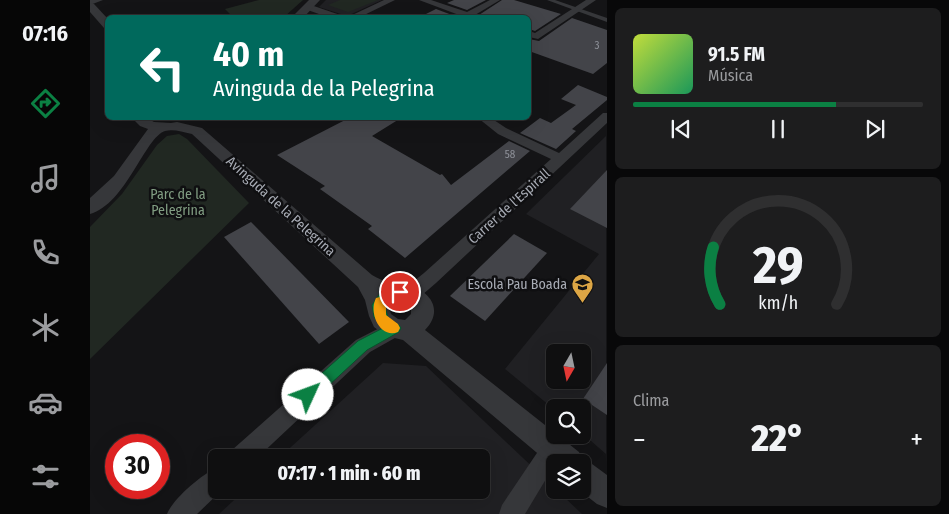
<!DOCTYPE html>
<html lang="es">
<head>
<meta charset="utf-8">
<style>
  :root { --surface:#0f0f10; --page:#1d1d1e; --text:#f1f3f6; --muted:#9b9c9f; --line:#2f2f30; --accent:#0b8043 }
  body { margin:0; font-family:"Fira Sans Condensed",sans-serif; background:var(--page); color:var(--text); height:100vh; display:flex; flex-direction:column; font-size:19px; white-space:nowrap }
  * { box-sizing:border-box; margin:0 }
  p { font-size:16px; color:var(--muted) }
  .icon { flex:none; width:28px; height:28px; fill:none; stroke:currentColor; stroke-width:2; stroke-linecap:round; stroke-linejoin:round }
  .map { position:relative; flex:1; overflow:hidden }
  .drawer { display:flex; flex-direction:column; gap:8px; padding:8px; background:#080809; width:342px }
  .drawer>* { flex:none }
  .top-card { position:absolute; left:15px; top:15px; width:426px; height:105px; border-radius:8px; box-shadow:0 5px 20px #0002,0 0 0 1px var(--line); background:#00695c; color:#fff; overflow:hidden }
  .needle { width:32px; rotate:189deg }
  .tools { position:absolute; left:456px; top:344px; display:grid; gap:10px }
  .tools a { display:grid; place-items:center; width:45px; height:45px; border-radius:8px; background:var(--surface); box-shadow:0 5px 20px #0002,0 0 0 1px var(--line); font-size:25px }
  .speed { position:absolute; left:15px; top:434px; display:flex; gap:10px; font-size:25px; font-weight:700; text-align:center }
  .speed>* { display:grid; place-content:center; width:65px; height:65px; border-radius:50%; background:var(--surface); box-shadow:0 5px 20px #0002,0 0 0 1px var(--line); line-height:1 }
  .speed .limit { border:8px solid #d22; background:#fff; color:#111 }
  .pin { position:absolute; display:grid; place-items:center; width:42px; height:42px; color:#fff; margin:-21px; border:2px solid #fff; border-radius:50%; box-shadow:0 1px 5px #0007 }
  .me { position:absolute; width:55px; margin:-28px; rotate:47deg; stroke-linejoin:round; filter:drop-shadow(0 0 4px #0008) }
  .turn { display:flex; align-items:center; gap:18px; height:105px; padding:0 25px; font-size:22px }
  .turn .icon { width:65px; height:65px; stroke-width:2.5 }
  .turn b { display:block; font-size:35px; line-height:42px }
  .big { font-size:38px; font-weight:800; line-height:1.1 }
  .drawer .widget { flex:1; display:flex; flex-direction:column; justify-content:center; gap:8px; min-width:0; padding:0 18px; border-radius:8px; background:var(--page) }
  .drawer .dial { align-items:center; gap:0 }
  .dial svg { height:130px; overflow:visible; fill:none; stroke:var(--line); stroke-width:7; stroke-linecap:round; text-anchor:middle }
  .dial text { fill:var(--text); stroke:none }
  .song { display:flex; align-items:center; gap:15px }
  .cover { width:60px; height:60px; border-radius:8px; background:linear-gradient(135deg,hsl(70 70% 55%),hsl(150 70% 35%)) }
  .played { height:5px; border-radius:2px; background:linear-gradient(90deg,var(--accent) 70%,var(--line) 70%) }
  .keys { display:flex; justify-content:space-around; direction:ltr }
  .heat { display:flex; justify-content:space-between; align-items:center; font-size:28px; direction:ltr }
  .trip { position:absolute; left:118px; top:449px; width:282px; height:50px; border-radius:8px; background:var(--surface); box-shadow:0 5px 20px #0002,0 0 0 1px var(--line); font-weight:800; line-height:50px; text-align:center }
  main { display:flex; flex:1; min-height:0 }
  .dock { display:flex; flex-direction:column; width:90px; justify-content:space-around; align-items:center; background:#060606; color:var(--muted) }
  .dock .icon { width:35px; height:35px }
  .dock .selected { color:var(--accent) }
  .dock b { font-size:22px; color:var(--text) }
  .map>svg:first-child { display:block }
  .built { fill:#202023; fill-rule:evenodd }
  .green { fill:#212822 }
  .building { fill:#434449 }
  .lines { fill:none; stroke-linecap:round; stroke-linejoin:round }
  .pedestrian { fill:#36373a; fill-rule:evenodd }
  .minor { fill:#36373a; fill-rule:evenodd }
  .tertiary { fill:#36373a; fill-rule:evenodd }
  .route { fill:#0b8043; stroke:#07532c }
  .slow { fill:#f59e0b }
  .labels { text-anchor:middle; stroke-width:5; stroke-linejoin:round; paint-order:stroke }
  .number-label { font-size:11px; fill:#8f929a }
  .park-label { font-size:14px; fill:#819d82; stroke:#0f0f11 }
  .street-label { font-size:14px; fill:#a8acb5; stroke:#0f0f11 }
  .poi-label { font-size:14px; fill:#a8acb5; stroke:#0f0f11; text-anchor:end }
</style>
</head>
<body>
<main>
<nav class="dock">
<b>07:16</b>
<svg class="icon selected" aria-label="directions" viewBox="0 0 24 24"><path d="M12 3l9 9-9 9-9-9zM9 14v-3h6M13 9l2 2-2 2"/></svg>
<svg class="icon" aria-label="music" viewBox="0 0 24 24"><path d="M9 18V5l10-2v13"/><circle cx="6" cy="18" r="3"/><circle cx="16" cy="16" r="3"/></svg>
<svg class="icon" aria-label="phone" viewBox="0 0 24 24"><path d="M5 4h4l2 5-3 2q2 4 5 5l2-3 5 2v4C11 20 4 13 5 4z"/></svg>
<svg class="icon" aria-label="climate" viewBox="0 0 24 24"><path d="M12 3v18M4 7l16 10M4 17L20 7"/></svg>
<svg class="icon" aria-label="car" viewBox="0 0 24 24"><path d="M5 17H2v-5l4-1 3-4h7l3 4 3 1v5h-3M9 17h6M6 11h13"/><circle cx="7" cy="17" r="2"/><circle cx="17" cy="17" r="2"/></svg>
<svg class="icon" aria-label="filters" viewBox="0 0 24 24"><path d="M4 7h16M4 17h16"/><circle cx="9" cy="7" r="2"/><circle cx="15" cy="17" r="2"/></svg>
</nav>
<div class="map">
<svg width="517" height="514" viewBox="0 0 517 514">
  <rect width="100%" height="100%" fill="#141416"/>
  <g class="built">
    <path d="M236,0H292L257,16L229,7Z"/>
    <path d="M516,136V454L493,434L492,408H465V410L415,369L509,254L436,214ZM465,352H492V380H465Z"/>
    <path d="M293,363L336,366L492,514H129L155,490H391V458L190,457Z"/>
  </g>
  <g class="green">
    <path d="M169,0H213L194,17H143L135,9Z"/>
    <path d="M250,0H288L258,12L238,5Z"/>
    <path d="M89,134L97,139L159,203L0,359V227L32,194L67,145L77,136Z"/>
  </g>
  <g class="building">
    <path d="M364,0H396L377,10L357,3Z"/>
    <path d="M412,0H424L471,14L445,31L439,29V18H393L389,15Z"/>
    <path d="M346,9L370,18H328Z"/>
    <path d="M482,18L517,30V63L503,74L439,51V39L449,41Z"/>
    <path d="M488,85L517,97V100L482,129L486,131L466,149L430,133L450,118L461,123L486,105L471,99Z"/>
    <path d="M259,118H311L282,136L350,175L352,174L361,185L419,141L440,151L315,258L278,229L282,226L230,189L235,186L187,155Z"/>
    <path d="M517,170V228L480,209Z"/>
    <path d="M161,222L259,322L229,344L134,237Z"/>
    <path d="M424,234L457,253L395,321L360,296Z"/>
    <path d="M517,363V415L493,399Z"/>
  </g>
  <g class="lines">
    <path class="pedestrian" d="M457,0H465L517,18V22Z"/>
    <g class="minor">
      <path d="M0,0H13L0,5Z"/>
      <path d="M294,0H305L268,18H256Z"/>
      <path d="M329,0H341L377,12L400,0H410L385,15L391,18H377Z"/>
      <path d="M496,0H506L448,39L439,37V31L445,33Z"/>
      <path d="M218,4L253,16L254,18H240L215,9L214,7Z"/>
      <path d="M513,113H517V123L346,283C336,291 327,303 314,299L311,294L314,289L334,273L461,159L408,134L388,118H401L416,128L469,153Z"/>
      <path d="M305,320L312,322L314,328L312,334L280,352L167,458H139L142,450L266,340Z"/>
      <path d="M463,438L471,441L474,449L435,514H409L412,505L455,441Z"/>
      <path d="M126,468V490H132L107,514H77C83,499 111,475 126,468Z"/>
    </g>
    <g class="tertiary">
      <path d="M219,0H230L213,18H201Z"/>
      <path d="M0,3L4,4L18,19V29L14,28L0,12Z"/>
      <path d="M42,118H57L64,122L81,123L87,122L112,128L282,275C288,278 294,282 301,283C305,284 311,282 316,284C339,290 355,309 335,330L489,452L492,460L502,464L517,475V508L507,504L489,490H492V462H465V468L313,340L296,336L284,327L279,316L275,300L268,287L102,134C92,132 84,129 75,131C55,137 36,204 0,214V198L24,176L58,129L50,126ZM306,301H312L321,307V314L315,320L308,319L301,314L299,307Z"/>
    </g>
  </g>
  <path class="route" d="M310,287L315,288L317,292L315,295L299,300L295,306L298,318L309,325L311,328L309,332L277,350L223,400L218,402L213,400L211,395L213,390L268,341L293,328L284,317L282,305L291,292Z"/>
  <path class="slow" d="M290,297L294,298L296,302V315L308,324L310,328L308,332C291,339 278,314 286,298Z"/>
  <defs>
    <symbol id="school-pin" viewBox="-11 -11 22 30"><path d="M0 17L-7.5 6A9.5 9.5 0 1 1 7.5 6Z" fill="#dda645" stroke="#0f0f11"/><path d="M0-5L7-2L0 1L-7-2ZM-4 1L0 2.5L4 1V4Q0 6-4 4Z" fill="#111"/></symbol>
  </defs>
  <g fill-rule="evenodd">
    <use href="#school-pin" x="480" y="272" width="25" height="34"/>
  </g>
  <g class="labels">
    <g class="number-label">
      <text x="507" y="49">3</text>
      <text x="420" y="158">58</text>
    </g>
    <g class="park-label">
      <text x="88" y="199">Parc de la<tspan x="88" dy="16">Pelegrina</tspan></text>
    </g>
    <g class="street-label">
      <text transform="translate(191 206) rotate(42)" y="5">Avinguda de la Pelegrina</text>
      <text transform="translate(419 206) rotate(-42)" y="5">Carrer de l'Espirall</text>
    </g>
    <g class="poi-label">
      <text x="477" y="289">Escola Pau Boada</text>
    </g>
  </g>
</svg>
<div class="tools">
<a><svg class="needle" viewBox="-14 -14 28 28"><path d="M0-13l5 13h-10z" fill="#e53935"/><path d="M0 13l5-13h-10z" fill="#9b9c9f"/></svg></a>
<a><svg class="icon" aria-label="search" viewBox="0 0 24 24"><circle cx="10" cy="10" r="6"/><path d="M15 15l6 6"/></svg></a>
<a><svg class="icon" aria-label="layers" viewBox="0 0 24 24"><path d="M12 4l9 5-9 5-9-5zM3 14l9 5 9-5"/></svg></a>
</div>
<div class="speed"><div class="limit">30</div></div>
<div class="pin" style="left:310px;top:292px;background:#d93025"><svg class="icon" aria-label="arrive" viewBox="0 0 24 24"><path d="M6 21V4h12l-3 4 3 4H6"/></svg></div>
<svg class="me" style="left:218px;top:395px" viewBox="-20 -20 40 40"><circle r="19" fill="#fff"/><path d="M0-13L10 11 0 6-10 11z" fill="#0b8043"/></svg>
<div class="trip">07:17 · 1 min · 60 m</div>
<div class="top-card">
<div class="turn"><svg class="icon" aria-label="left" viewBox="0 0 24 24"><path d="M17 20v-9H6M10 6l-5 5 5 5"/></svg><div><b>40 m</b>Avinguda de la Pelegrina</div></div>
</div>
</div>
<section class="drawer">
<div class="widget">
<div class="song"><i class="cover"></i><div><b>91.5 FM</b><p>Música</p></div></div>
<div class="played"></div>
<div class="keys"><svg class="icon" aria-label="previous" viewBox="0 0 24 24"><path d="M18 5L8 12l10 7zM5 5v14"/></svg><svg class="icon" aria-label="pause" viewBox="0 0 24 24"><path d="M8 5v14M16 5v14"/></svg><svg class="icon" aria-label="next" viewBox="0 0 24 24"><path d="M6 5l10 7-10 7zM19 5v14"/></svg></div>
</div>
<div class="widget dial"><svg viewBox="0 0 100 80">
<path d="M14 69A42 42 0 1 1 86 69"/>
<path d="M14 69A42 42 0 0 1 10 34" stroke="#0b8043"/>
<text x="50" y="56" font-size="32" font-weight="700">29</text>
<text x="50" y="72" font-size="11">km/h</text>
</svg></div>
<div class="widget"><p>Clima</p>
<div class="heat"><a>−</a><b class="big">22°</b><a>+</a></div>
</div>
</section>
</main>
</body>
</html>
